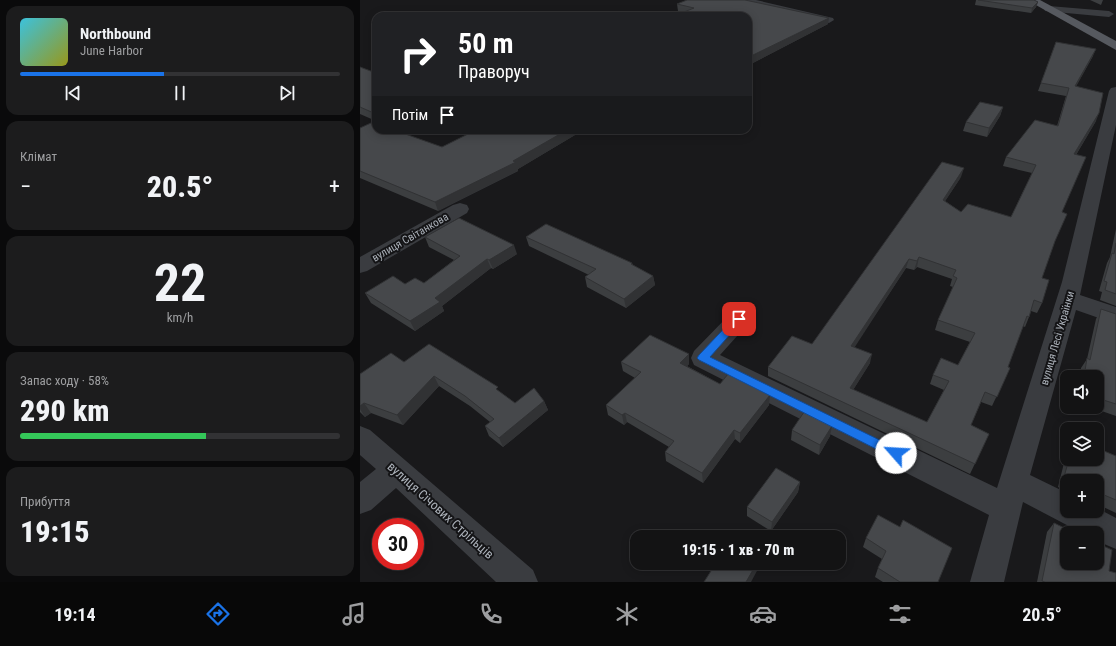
<!DOCTYPE html>
<html lang="uk">
<head>
<meta charset="utf-8">
<style>
  :root { --surface:#131314; --page:#1c1c1d; --text:#f1f3f6; --muted:#9d9ea0; --line:#323234; --accent:#1a73e8 }
  body { margin:0; font-family:"Roboto Condensed",sans-serif; background:var(--page); color:var(--text); height:100vh; display:flex; flex-direction:column; font-size:15px; white-space:nowrap }
  * { box-sizing:border-box; margin:0 }
  p { font-size:13px; color:var(--muted) }
  .icon { flex:none; width:22px; height:22px; fill:none; stroke:currentColor; stroke-width:2; stroke-linecap:round; stroke-linejoin:round }
  .map { position:relative; flex:1; overflow:hidden }
  .drawer { display:flex; flex-direction:column; gap:6px; padding:6px; background:#0a0a0b; width:360px }
  .drawer>* { flex:none }
  .guide { position:absolute; left:12px; top:12px; width:380px; height:122px; border-radius:12px; box-shadow:0 2px 10px #0003,0 0 0 1px var(--line); background:#202124; color:#fff; overflow:hidden }
  .fabs { position:absolute; left:700px; top:370px; display:grid; gap:8px }
  .fabs a { display:grid; place-items:center; width:44px; height:44px; border-radius:8px; background:var(--surface); box-shadow:0 2px 10px #0003,0 0 0 1px var(--line); font-size:20px }
  .speed { position:absolute; left:12px; top:518px; display:flex; gap:8px; font-size:20px; font-weight:700; text-align:center }
  .speed>* { display:grid; place-content:center; width:52px; height:52px; border-radius:50%; background:var(--surface); box-shadow:0 2px 10px #0003,0 0 0 1px var(--line); line-height:1 }
  .speed .limit { border:6px solid #d22; background:#fff; color:#111 }
  .pin { position:absolute; display:grid; place-items:center; width:34px; height:34px; color:#fff; margin:-17px; border-radius:8px; box-shadow:0 2px 6px #0006 }
  .me { position:absolute; width:44px; margin:-22px; rotate:296deg; stroke-linejoin:round; filter:drop-shadow(0 0 3px #0008) }
  .turn { display:flex; align-items:center; gap:14px; height:84px; padding:0 20px; font-size:18px }
  .turn .icon { width:52px; height:52px; stroke-width:2.5 }
  .turn b { display:block; font-size:28px; line-height:34px }
  .then { display:flex; align-items:center; height:38px; padding:0 20px; background:#0003; gap:8px; font-size:15px }
  .big { font-size:30px; font-weight:800; line-height:1.1 }
  .drawer .widget { flex:1; display:flex; flex-direction:column; justify-content:center; gap:6px; min-width:0; padding:0 14px; border-radius:12px; background:var(--page) }
  .drawer .dial { align-items:center; gap:0 }
  .dial b { font-size:52px; line-height:1 }
  .song { display:flex; align-items:center; gap:12px }
  .cover { width:48px; height:48px; border-radius:6px; background:linear-gradient(135deg,hsl(190 70% 55%),hsl(60 70% 35%)) }
  .played { height:4px; border-radius:2px; background:linear-gradient(90deg,var(--accent) 45%,var(--line) 45%) }
  .keys { display:flex; justify-content:space-around; direction:ltr }
  .heat { display:flex; justify-content:space-between; align-items:center; font-size:22px; direction:ltr }
  .charge { height:6px; border-radius:3px; background:linear-gradient(90deg,#34c759 58%,var(--line) 0) }
  .trip { position:absolute; left:270px; top:530px; width:216px; height:40px; border-radius:12px; background:var(--surface); box-shadow:0 2px 10px #0003,0 0 0 1px var(--line); font-weight:800; line-height:40px; text-align:center }
  .tabs { display:flex; height:64px; justify-content:space-around; align-items:center; background:#080808; color:var(--muted) }
  .tabs .icon { width:28px; height:28px }
  .tabs .on { color:var(--accent) }
  .tabs b { font-size:18px; color:var(--text) }
  main { display:flex; flex:1; min-height:0 }
  .map>svg:first-child { display:block }
  .lines { fill:none; stroke-linecap:round; stroke-linejoin:round }
  .minor { fill:#3a3c40; fill-rule:evenodd }
  .major { fill:#56595f; fill-rule:evenodd }
  .wall { fill:#3c3e40; fill-rule:evenodd }
  .shaded-wall { fill:#313234 }
  .building { fill:#46484b; stroke:#313234; fill-rule:evenodd }
  .route { fill:#1a73e8; stroke:#114b97 }
  .labels { text-anchor:middle; stroke-width:4; stroke-linejoin:round; paint-order:stroke }
  .street-label { font-size:11px; fill:#acb2ba; stroke:#141416 }
  .near-street-label { font-size:13px; fill:#acb2ba; stroke:#141416 }
</style>
</head>
<body>
<main>
<section class="drawer">
<div class="widget">
<div class="song"><i class="cover"></i><div><b>Northbound</b><p>June Harbor</p></div></div>
<div class="played"></div>
<div class="keys"><svg class="icon" aria-label="previous" viewBox="0 0 24 24"><path d="M18 5L8 12l10 7zM5 5v14"/></svg><svg class="icon" aria-label="pause" viewBox="0 0 24 24"><path d="M8 5v14M16 5v14"/></svg><svg class="icon" aria-label="next" viewBox="0 0 24 24"><path d="M6 5l10 7-10 7zM19 5v14"/></svg></div>
</div>
<div class="widget"><p>Клімат</p>
<div class="heat"><a>−</a><b class="big">20.5°</b><a>+</a></div>
</div>
<div class="widget dial"><b>22</b><p>km/h</p></div>
<div class="widget"><p>Запас ходу · 58%</p><b class="big">290 km</b><div class="charge"></div></div>
<div class="widget"><p>Прибуття</p><b class="big">19:15</b></div>
</section>
<div class="map">
<svg width="756" height="582" viewBox="0 0 756 582">
  <rect width="100%" height="100%" fill="#19191b"/>
  <g class="lines">
    <g class="minor">
      <path d="M378,0H396L473,18L474,20L469,23L379,2Z"/>
      <path d="M689,6L749,11L754,14L749,17L685,11L684,9L685,7Z"/>
      <path d="M756,87V125L720,295L756,307V324L716,310L670,475L707,493V511H737V508L756,518V549L737,541V533H722L663,502L644,582H610L629,515L334,365L331,358L334,351L371,313L379,311L387,313L391,319L387,325L360,355L637,488L702,282L749,91L751,88Z"/>
      <path d="M100,203L107,205L109,209L107,213L7,271L0,273V257L93,205Z"/>
      <path d="M0,426L10,430L173,570L178,582H136L36,488L11,510L0,514V482L16,469L0,455Z"/>
    </g>
    <path class="major" d="M667,0H680L756,41V50Z"/>
  </g>
  <g class="wall">
    <path d="M616,0H674L678,2L676,7L671,13L615,5Z"/>
    <path d="M730,0H743L741,5Z"/>
    <path d="M317,4L468,24L391,64L388,63V16L323,12L318,11Z"/>
    <path d="M696,42L733,56L716,86L736,121L716,155L695,241L682,278V303L677,313L671,311L669,317L665,327L663,326L648,367L650,368L632,406L621,402L611,425L629,434L610,474L408,376V367L452,344L601,177L585,201L601,212L651,217L672,173L643,166L646,157L697,126L706,96L678,91ZM557,267L592,279L590,286L593,287L578,320L575,330L610,342L598,365L573,375L570,384L584,390L567,422L493,390L510,363L494,347L546,268L554,270Z"/>
    <path d="M0,67L16,73V121L0,114Z"/>
    <path d="M643,107L640,116L627,137L603,131L606,122Z"/>
    <path d="M0,128L82,147L215,135L158,169V171L78,211L0,178Z"/>
    <path d="M756,229V306L740,300L742,292L739,291L747,263L750,257Z"/>
    <path d="M65,237L157,254L133,269L131,268L82,306L84,311L55,331L11,303L5,293L64,283L94,260L69,247Z"/>
    <path d="M166,237L272,263L273,265L293,276L295,285L266,308L227,287L225,277L229,275L169,246Z"/>
    <path d="M741,309L756,314V416L730,407H737V377H720L721,368L727,359L736,319Z"/>
    <path d="M329,354V364L327,366L360,384L410,395L409,405L380,443L375,439L343,483L306,461L305,452L309,447L267,422L264,425L248,415L246,405L275,378L263,371L261,362Z"/>
    <path d="M44,362L140,392L155,403L184,401L188,410L143,447L129,436L125,426L130,422L110,406L79,386L43,425L11,413L5,417L0,412V374Z"/>
    <path d="M472,426L470,436L459,455L431,440L432,430Z"/>
    <path d="M707,451V459H737L756,456V513L737,504V481H707V491L698,487Z"/>
    <path d="M440,482L438,492L411,531L387,516V507Z"/>
    <path d="M694,523L749,571L756,582H677L687,532Z"/>
    <path d="M540,527L578,582H523L515,577L518,568L522,559L503,547L506,538Z"/>
  </g>
  <g class="shaded-wall">
    <path d="M678,2L676,7L671,13L672,8Z"/>
    <path d="M469,18L468,24L391,64V56Z"/>
    <path d="M736,49L733,56L712,94L715,86Z"/>
    <path d="M643,107L640,116L627,137L629,128Z"/>
    <path d="M739,113L736,121L711,163L714,154Z"/>
    <path d="M207,130H214L215,135L158,169V171L78,211L75,202Z"/>
    <path d="M604,168L601,177L580,209L583,200Z"/>
    <path d="M154,245L157,254L133,269L129,260Z"/>
    <path d="M559,257L557,267L554,270L557,261Z"/>
    <path d="M127,259L131,268L82,306L84,311L55,331L50,321L75,298Z"/>
    <path d="M549,259L546,268L489,356L491,346Z"/>
    <path d="M293,276L295,285L266,308L264,299Z"/>
    <path d="M329,354V364L321,373L320,363Z"/>
    <path d="M512,354L510,363L488,398L490,388Z"/>
    <path d="M74,376L79,386L43,425L37,415Z"/>
    <path d="M410,395L409,405L380,443V433Z"/>
    <path d="M184,401L188,410L143,447L139,438Z"/>
    <path d="M4,403L11,413L5,417L0,409V406Z"/>
    <path d="M265,413L267,422L264,425L262,415Z"/>
    <path d="M472,426L470,436L459,455L460,445Z"/>
    <path d="M374,430L375,439L343,483L342,473Z"/>
    <path d="M440,482L438,492L411,531L412,522Z"/>
    <path d="M397,563H399L398,569L391,582H386Z"/>
  </g>
  <g class="building">
    <path d="M327,0H385L469,18L391,56L388,55V16H314L334,8L317,4Z"/>
    <path d="M618,0H674L678,2L672,8Z"/>
    <path d="M696,42L736,49L715,86L743,93L739,113L714,154L726,157L702,212L707,214L695,241L682,278L689,280L682,303L674,300L669,317L667,316L648,367L650,368L637,397L625,392L611,425L629,434L615,464L408,367L432,336L452,344L582,162L604,168L583,200L601,212L608,204L651,217L676,165L646,157L675,120L698,126L709,88L681,83ZM559,257L596,270L593,276L597,278L578,320L615,333L598,365L581,358L573,375L589,381L567,422L490,388L512,354L491,346L549,259L557,261Z"/>
    <path d="M0,67L16,73V114L0,107Z"/>
    <path d="M620,102L643,107L629,128L606,122Z"/>
    <path d="M13,122L16,123V130H34L82,147L116,130H207L153,161L156,162L75,202L0,171V128Z"/>
    <path d="M99,218L154,245L129,260L127,259L75,298L80,302L50,321L5,293L33,276L45,284L55,278L64,283L100,256L65,237Z"/>
    <path d="M186,224L272,263L271,264L293,276L264,299L225,277L236,269L166,237Z"/>
    <path d="M756,243V294L745,290L747,282L744,281L752,253L754,254Z"/>
    <path d="M741,309L756,314V404L737,398V377H724L727,358L730,360Z"/>
    <path d="M290,335L329,354L320,363L360,384L368,374L410,395L380,433L374,430L342,473L305,452L314,441L265,413L262,415L246,405L281,372L261,362Z"/>
    <path d="M69,344L138,387L136,389L155,403L174,388L184,401L139,438L125,426L134,419L105,396L74,376L37,415L4,403L0,406V374L31,353L44,362Z"/>
    <path d="M444,412L472,426L460,445L432,430Z"/>
    <path d="M737,448L756,456V500L737,492V481H713L704,477L709,459H737Z"/>
    <path d="M416,468L440,482L412,522L387,507Z"/>
    <path d="M518,515L540,527L543,520L592,548L578,582H540L518,568L526,551L506,538Z"/>
    <path d="M694,523L715,533H707V563H737V543L752,550L749,571L756,573V582H685L682,581Z"/>
    <path d="M356,563H397L386,582H344Z"/>
  </g>
  <path class="route" d="M379,316L382,317L384,319L382,321L350,357L540,450L542,453L540,457L536,458L532,457L339,360L337,358L339,355L375,317Z"/>
  <g class="labels">
    <g class="street-label">
      <text transform="translate(50 237) rotate(-30)" y="4">вулиця Світанкова</text>
      <text transform="translate(697 338) rotate(-74)" y="4">вулиця Лесі Українки</text>
    </g>
    <g class="near-street-label">
      <text transform="translate(81 510) rotate(42)" y="5">вулиця Січових Стрільців</text>
    </g>
  </g>
</svg>
<div class="fabs">
<a><svg class="icon" aria-label="sound" viewBox="0 0 24 24"><path d="M4 9h4l5-4v14l-5-4H4zM17 9q2 3 0 6"/></svg></a>
<a><svg class="icon" aria-label="layers" viewBox="0 0 24 24"><path d="M12 4l9 5-9 5-9-5zM3 14l9 5 9-5"/></svg></a>
<a>+</a>
<a>−</a>
</div>
<div class="speed"><div class="limit">30</div></div>
<div class="pin" style="left:379px;top:319px;background:#d93025"><svg class="icon" aria-label="arrive" viewBox="0 0 24 24"><path d="M6 21V4h12l-3 4 3 4H6"/></svg></div>
<svg class="me" style="left:536px;top:453px" viewBox="-20 -20 40 40"><circle r="19" fill="#fff"/><path d="M0-13L10 11 0 6-10 11z" fill="#1a73e8"/></svg>
<div class="trip">19:15 · 1 хв · 70 m</div>
<div class="guide">
<div class="turn"><svg class="icon" aria-label="right" viewBox="0 0 24 24"><path d="M7 20v-9h11M14 6l5 5-5 5"/></svg><div><b>50 m</b>Праворуч</div></div>
<div class="then">Потім<svg class="icon" aria-label="arrive" viewBox="0 0 24 24"><path d="M6 21V4h12l-3 4 3 4H6"/></svg></div>
</div>
</div>
</main>
<nav class="tabs">
<b>19:14</b>
<svg class="icon on" aria-label="directions" viewBox="0 0 24 24"><path d="M12 3l9 9-9 9-9-9zM9 14v-3h6M13 9l2 2-2 2"/></svg>
<svg class="icon" aria-label="music" viewBox="0 0 24 24"><path d="M9 18V5l10-2v13"/><circle cx="6" cy="18" r="3"/><circle cx="16" cy="16" r="3"/></svg>
<svg class="icon" aria-label="phone" viewBox="0 0 24 24"><path d="M5 4h4l2 5-3 2q2 4 5 5l2-3 5 2v4C11 20 4 13 5 4z"/></svg>
<svg class="icon" aria-label="climate" viewBox="0 0 24 24"><path d="M12 3v18M4 7l16 10M4 17L20 7"/></svg>
<svg class="icon" aria-label="car" viewBox="0 0 24 24"><path d="M5 17H2v-5l4-1 3-4h7l3 4 3 1v5h-3M9 17h6M6 11h13"/><circle cx="7" cy="17" r="2"/><circle cx="17" cy="17" r="2"/></svg>
<svg class="icon" aria-label="filters" viewBox="0 0 24 24"><path d="M4 7h16M4 17h16"/><circle cx="9" cy="7" r="2"/><circle cx="15" cy="17" r="2"/></svg>
<b>20.5°</b>
</nav>
</body>
</html>
